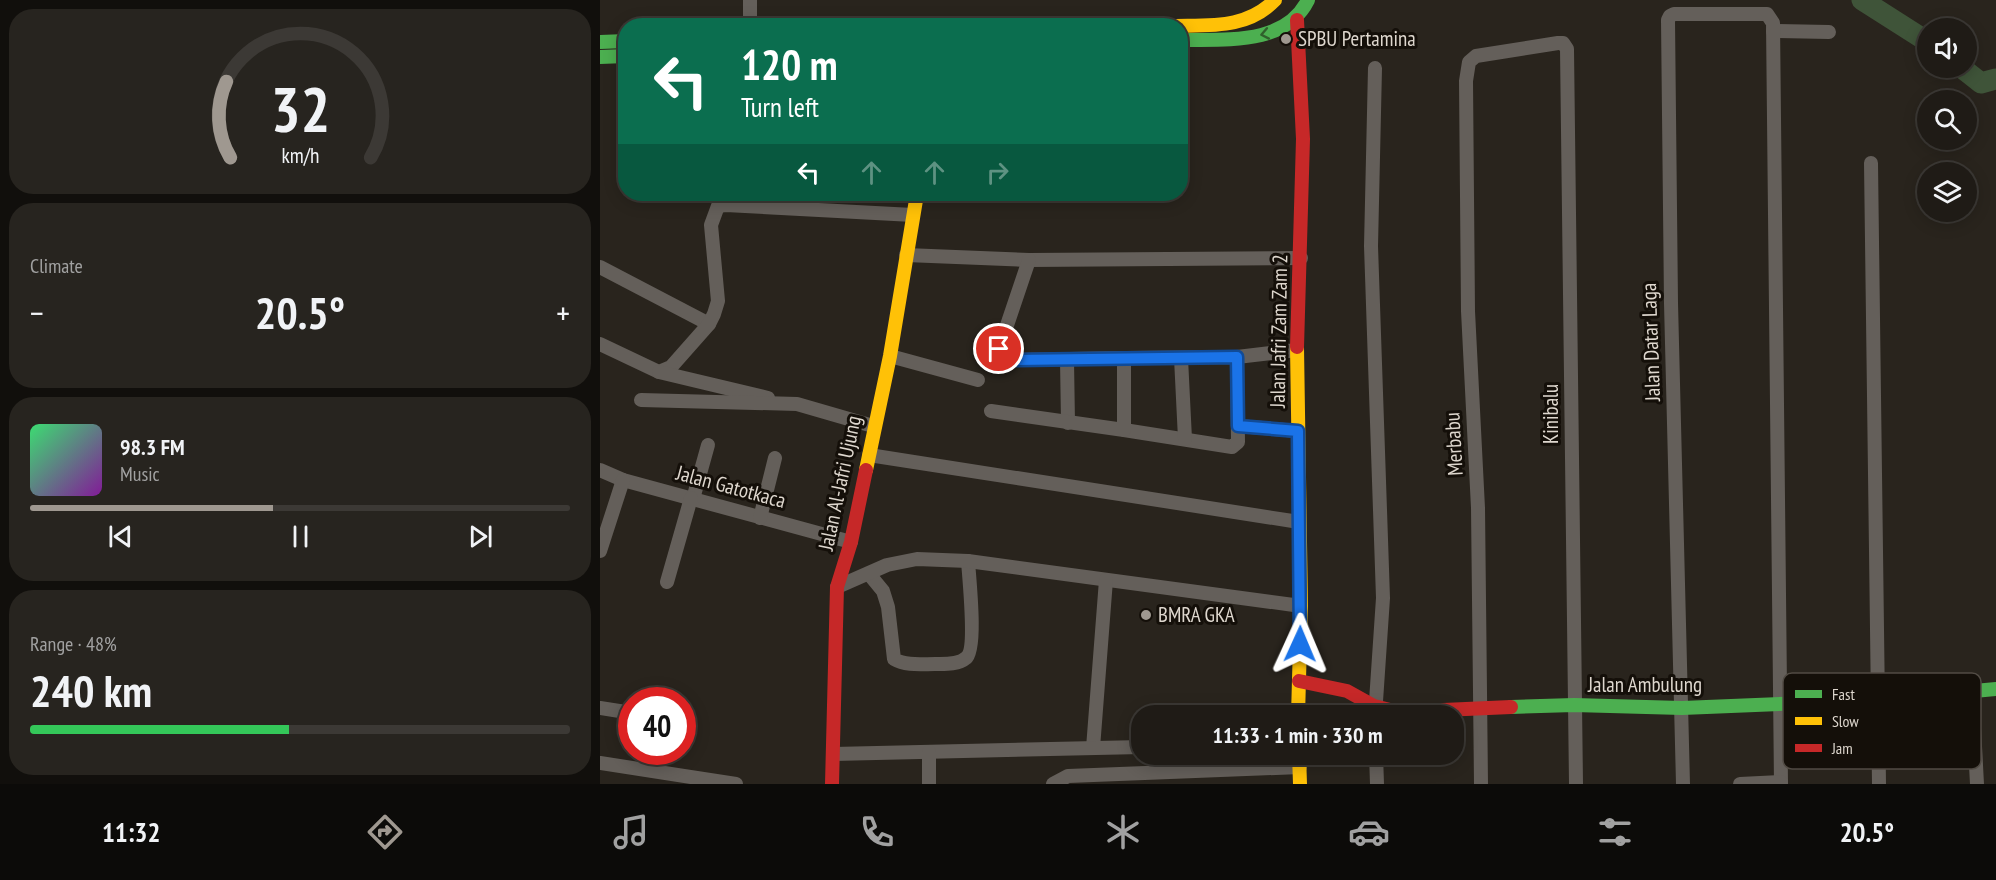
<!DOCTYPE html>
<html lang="en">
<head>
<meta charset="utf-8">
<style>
  :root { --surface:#1f1b16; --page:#27241f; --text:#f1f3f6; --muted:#a1a1a1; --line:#3c3935; --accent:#9f9890 }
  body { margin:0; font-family:"PT Sans Narrow",sans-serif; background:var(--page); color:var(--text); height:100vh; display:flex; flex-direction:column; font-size:22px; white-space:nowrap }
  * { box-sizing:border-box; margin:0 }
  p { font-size:20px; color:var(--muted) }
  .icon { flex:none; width:33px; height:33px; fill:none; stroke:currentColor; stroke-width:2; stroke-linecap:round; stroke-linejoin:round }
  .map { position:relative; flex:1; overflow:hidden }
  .drawer { display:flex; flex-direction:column; gap:9px; padding:9px; background:#110f0c; width:600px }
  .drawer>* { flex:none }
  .top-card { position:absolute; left:18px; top:18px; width:570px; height:183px; border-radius:24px; box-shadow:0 3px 15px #0003,0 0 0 2px var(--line); background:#0b6e4f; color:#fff; overflow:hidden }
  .tools { position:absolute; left:1317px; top:18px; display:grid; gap:12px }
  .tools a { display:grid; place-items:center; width:60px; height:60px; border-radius:50%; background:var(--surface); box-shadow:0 3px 15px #0003,0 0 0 2px var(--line); font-size:30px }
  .speed { position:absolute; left:18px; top:687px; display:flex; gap:12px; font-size:30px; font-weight:700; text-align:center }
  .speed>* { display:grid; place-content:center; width:78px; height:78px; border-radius:50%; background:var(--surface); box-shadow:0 3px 15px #0003,0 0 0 2px var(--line); line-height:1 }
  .speed .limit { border:9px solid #d22; background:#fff; color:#111 }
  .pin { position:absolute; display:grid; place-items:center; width:51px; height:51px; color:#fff; margin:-26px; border:3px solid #fff; border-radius:50%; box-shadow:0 2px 6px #0007 }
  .me { position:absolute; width:66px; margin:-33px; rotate:1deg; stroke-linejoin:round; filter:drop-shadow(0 0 4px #0008) }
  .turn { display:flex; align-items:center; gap:21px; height:126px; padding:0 24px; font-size:27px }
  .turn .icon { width:78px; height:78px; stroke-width:2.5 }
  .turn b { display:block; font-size:42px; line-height:51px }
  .lanes { display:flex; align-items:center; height:57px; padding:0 24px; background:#0003; justify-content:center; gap:30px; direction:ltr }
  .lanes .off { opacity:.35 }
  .big { font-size:45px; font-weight:700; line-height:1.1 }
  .drawer .widget { flex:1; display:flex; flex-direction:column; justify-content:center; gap:9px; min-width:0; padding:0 21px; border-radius:24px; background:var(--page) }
  .drawer .dial { align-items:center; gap:0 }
  .dial svg { height:156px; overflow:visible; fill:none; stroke:var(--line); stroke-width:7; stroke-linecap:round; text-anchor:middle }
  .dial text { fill:var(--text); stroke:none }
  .song { display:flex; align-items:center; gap:18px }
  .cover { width:72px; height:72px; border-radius:9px; background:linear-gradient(135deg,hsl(140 70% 55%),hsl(290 70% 35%)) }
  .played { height:6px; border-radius:3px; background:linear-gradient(90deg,var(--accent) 45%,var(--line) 45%) }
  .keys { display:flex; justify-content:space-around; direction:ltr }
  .heat { display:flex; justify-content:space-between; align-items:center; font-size:33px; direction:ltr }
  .charge { height:9px; border-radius:4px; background:linear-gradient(90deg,#34c759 48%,var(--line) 0) }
  .trip { position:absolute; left:531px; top:705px; width:333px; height:60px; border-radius:24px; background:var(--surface); box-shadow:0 3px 15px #0003,0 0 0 2px var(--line); font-weight:700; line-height:60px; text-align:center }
  .dock { display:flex; height:96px; justify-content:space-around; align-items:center; background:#0c0b09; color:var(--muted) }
  .dock .icon { width:42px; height:42px }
  .dock .selected { color:var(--accent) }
  .dock b { font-size:27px; color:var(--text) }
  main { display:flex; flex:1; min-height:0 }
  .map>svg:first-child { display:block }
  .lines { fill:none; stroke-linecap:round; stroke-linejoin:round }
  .river { stroke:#3f5439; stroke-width:21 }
  .street { stroke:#645f5a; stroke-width:14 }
  .fast { stroke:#4caf50; stroke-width:14 }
  .slow { stroke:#ffc107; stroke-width:14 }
  .jam { stroke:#c62828; stroke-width:14 }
  .oneway { stroke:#305f2c }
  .route-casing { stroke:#114b97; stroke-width:15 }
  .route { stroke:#1a73e8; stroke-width:10 }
  .poi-dot { fill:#9f9890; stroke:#140f09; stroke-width:2 }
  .labels { text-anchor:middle; stroke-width:6; stroke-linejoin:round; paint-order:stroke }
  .poi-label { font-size:21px; fill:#ded7ce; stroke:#140f09; text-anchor:start }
  .street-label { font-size:21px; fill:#ded7ce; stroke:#140f09 }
  .key { fill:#140f09; stroke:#514b44; stroke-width:1.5 }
  .key-label { font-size:16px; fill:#ded7ce }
</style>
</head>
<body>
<main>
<section class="drawer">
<div class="widget dial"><svg viewBox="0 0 100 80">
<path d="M14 69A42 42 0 1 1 86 69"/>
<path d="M14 69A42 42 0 0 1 12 30" stroke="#9f9890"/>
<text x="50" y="56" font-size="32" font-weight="700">32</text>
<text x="50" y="72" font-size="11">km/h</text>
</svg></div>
<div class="widget"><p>Climate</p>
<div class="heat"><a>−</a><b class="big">20.5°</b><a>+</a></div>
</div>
<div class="widget">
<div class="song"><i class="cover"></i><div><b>98.3 FM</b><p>Music</p></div></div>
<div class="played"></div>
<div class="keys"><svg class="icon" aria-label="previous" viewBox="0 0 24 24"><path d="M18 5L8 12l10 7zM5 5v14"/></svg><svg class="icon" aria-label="pause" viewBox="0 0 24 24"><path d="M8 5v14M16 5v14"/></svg><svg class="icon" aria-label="next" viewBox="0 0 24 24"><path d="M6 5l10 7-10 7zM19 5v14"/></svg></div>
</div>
<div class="widget"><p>Range · 48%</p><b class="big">240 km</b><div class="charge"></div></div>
</section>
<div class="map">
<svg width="1396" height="784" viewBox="0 0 1396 784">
  <rect width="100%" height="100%" fill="#29241d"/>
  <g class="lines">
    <g class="river">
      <path d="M1262,0L1328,42"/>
      <path d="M1362,68L1381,83L1396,79"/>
    </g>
    <g class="street">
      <path d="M150,0V26"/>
      <path d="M1173,31L1229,32"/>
      <path d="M1271,163L1279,784"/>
      <path d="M208,209L211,194"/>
      <path d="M306,255L429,260L701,258"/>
      <path d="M0,267L109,324"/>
      <path d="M0,344L59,372L71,367L109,324L114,314L118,301L111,225L118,206L126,205L313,215"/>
      <path d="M290,356L378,380"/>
      <path d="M637,357L697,350"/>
      <path d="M524,358L637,357L638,442L632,447L524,430"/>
      <path d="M581,358L585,439"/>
      <path d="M467,360L468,423"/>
      <path d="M59,372L168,398"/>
      <path d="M41,400L197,404L273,426"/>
      <path d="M391,411L524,430V358L416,360L408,358L399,349L429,260"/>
      <path d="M638,426L698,431"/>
      <path d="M269,455L699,522"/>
      <path d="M0,470L23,480L251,542"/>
      <path d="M93,499L108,445"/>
      <path d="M160,518L175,458"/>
      <path d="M0,551L23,480"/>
      <path d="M269,574L283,591L288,607L294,659C306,666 321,664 335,664C344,664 358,665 366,658C377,650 369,577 368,561"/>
      <path d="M67,582L91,498"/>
      <path d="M237,587L287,565L317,559L368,561L701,606"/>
      <path d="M1372,690L1377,784"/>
      <path d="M0,708L32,713"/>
      <path d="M775,716L783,598L771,246L775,68"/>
      <path d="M493,748L506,580"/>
      <path d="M233,754L542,747"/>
      <path d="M776,754L777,784"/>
      <path d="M0,763L136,784"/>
      <path d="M329,784V752"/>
      <path d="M453,784L468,776L700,767"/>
      <path d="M881,784L878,508L868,311L866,81L869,62L876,56L958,43H963L967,49L976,784"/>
      <path d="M1083,784L1071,303L1068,20L1070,16L1074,14H1167L1173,23L1181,784"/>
      <path d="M1140,784L1181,782"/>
    </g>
    <g class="fast">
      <path d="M580,40C625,39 685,46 708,0"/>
      <path d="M0,42L26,41"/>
      <path d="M0,57L26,56"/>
      <path d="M911,707L974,705L1082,708L1278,700L1396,689"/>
    </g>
    <g class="slow">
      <path d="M573,26C610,25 647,29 675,0"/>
      <path d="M697,347L701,606L698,716"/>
      <path d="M266,470L290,356L317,194"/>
      <path d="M699,754L700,784"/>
    </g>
    <g class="jam">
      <path d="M697,20L703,139L697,347"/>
      <path d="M699,681L747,691L774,706L798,712L911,707"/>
      <path d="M232,784L237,587L251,542L266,470"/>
    </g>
  </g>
  <defs><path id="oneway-chevron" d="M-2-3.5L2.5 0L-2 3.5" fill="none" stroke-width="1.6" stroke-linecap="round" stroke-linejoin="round" transform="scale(1.5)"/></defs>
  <use class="oneway" href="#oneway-chevron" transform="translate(665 34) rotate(169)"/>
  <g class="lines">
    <defs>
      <path id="route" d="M399,349L408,358L416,360L637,357L638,426L698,431L700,644"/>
    </defs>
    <use href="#route" class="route-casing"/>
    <use href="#route" class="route"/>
  </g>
  <g class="poi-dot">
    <circle cx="686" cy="39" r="6"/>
    <circle cx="546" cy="615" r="6"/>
  </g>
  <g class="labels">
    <g class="poi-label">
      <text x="698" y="46">SPBU Pertamina</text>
      <text x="558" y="622">BMRA GKA</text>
    </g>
    <g class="street-label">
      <text transform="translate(679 331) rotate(-89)" y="7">Jalan Jafri Zam Zam 2</text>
      <text transform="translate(1051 342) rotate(-92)" y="7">Jalan Datar Laga</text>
      <text transform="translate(951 414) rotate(-90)" y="7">Kinibalu</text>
      <text transform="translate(854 444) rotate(-93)" y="7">Merbabu</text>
      <text transform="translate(240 483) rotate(-78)" y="7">Jalan Al-Jafri Ujung</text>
      <text transform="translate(131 487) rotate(15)" y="7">Jalan Gatotkaca</text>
      <text x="1045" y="692">Jalan Ambulung</text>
    </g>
  </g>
  <rect x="1183" y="673" width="198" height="96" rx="9" class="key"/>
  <rect x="1195" y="690" width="27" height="8" fill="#4caf50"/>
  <rect x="1195" y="717" width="27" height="8" fill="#ffc107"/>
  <rect x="1195" y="744" width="27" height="8" fill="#c62828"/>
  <g class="key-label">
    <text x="1232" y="700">Fast</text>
    <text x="1232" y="727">Slow</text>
    <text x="1232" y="754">Jam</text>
  </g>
</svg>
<div class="tools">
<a><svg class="icon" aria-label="sound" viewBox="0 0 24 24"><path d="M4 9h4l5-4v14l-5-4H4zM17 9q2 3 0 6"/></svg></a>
<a><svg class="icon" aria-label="search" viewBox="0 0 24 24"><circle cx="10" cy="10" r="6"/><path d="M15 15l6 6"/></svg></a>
<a><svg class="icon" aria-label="layers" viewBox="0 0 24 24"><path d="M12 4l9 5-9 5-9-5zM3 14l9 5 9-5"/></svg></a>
</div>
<div class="speed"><div class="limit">40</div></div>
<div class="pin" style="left:399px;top:349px;background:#d93025"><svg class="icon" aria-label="arrive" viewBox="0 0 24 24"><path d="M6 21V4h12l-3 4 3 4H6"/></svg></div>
<svg class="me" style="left:700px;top:644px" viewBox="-20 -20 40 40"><path d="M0-17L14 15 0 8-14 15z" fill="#1a73e8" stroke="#fff" stroke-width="4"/></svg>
<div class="trip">11:33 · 1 min · 330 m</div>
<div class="top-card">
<div class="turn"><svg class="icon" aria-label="left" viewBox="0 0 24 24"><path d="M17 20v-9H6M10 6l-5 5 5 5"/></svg><div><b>120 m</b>Turn left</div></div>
<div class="lanes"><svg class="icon" aria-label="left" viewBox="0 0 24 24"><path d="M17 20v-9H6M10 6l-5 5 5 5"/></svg><svg class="icon off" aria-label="ahead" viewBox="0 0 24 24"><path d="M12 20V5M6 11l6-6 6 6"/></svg><svg class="icon off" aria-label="ahead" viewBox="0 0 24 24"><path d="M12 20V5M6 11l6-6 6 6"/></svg><svg class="icon off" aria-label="right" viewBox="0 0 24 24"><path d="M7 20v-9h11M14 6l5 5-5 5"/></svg></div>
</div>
</div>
</main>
<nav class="dock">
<b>11:32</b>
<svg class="icon selected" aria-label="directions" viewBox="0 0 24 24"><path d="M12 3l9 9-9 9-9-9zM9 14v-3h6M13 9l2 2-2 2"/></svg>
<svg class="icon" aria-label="music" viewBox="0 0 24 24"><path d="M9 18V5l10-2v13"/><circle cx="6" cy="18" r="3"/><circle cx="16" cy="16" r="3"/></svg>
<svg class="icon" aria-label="phone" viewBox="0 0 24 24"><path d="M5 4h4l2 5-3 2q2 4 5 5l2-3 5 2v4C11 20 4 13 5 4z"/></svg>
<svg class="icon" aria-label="climate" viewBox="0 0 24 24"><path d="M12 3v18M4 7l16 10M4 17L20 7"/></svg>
<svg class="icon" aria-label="car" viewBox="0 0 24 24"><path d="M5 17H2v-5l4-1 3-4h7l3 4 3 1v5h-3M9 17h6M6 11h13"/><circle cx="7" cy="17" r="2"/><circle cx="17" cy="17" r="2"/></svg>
<svg class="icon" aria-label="filters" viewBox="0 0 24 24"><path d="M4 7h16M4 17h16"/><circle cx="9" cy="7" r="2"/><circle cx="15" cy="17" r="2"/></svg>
<b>20.5°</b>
</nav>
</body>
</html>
